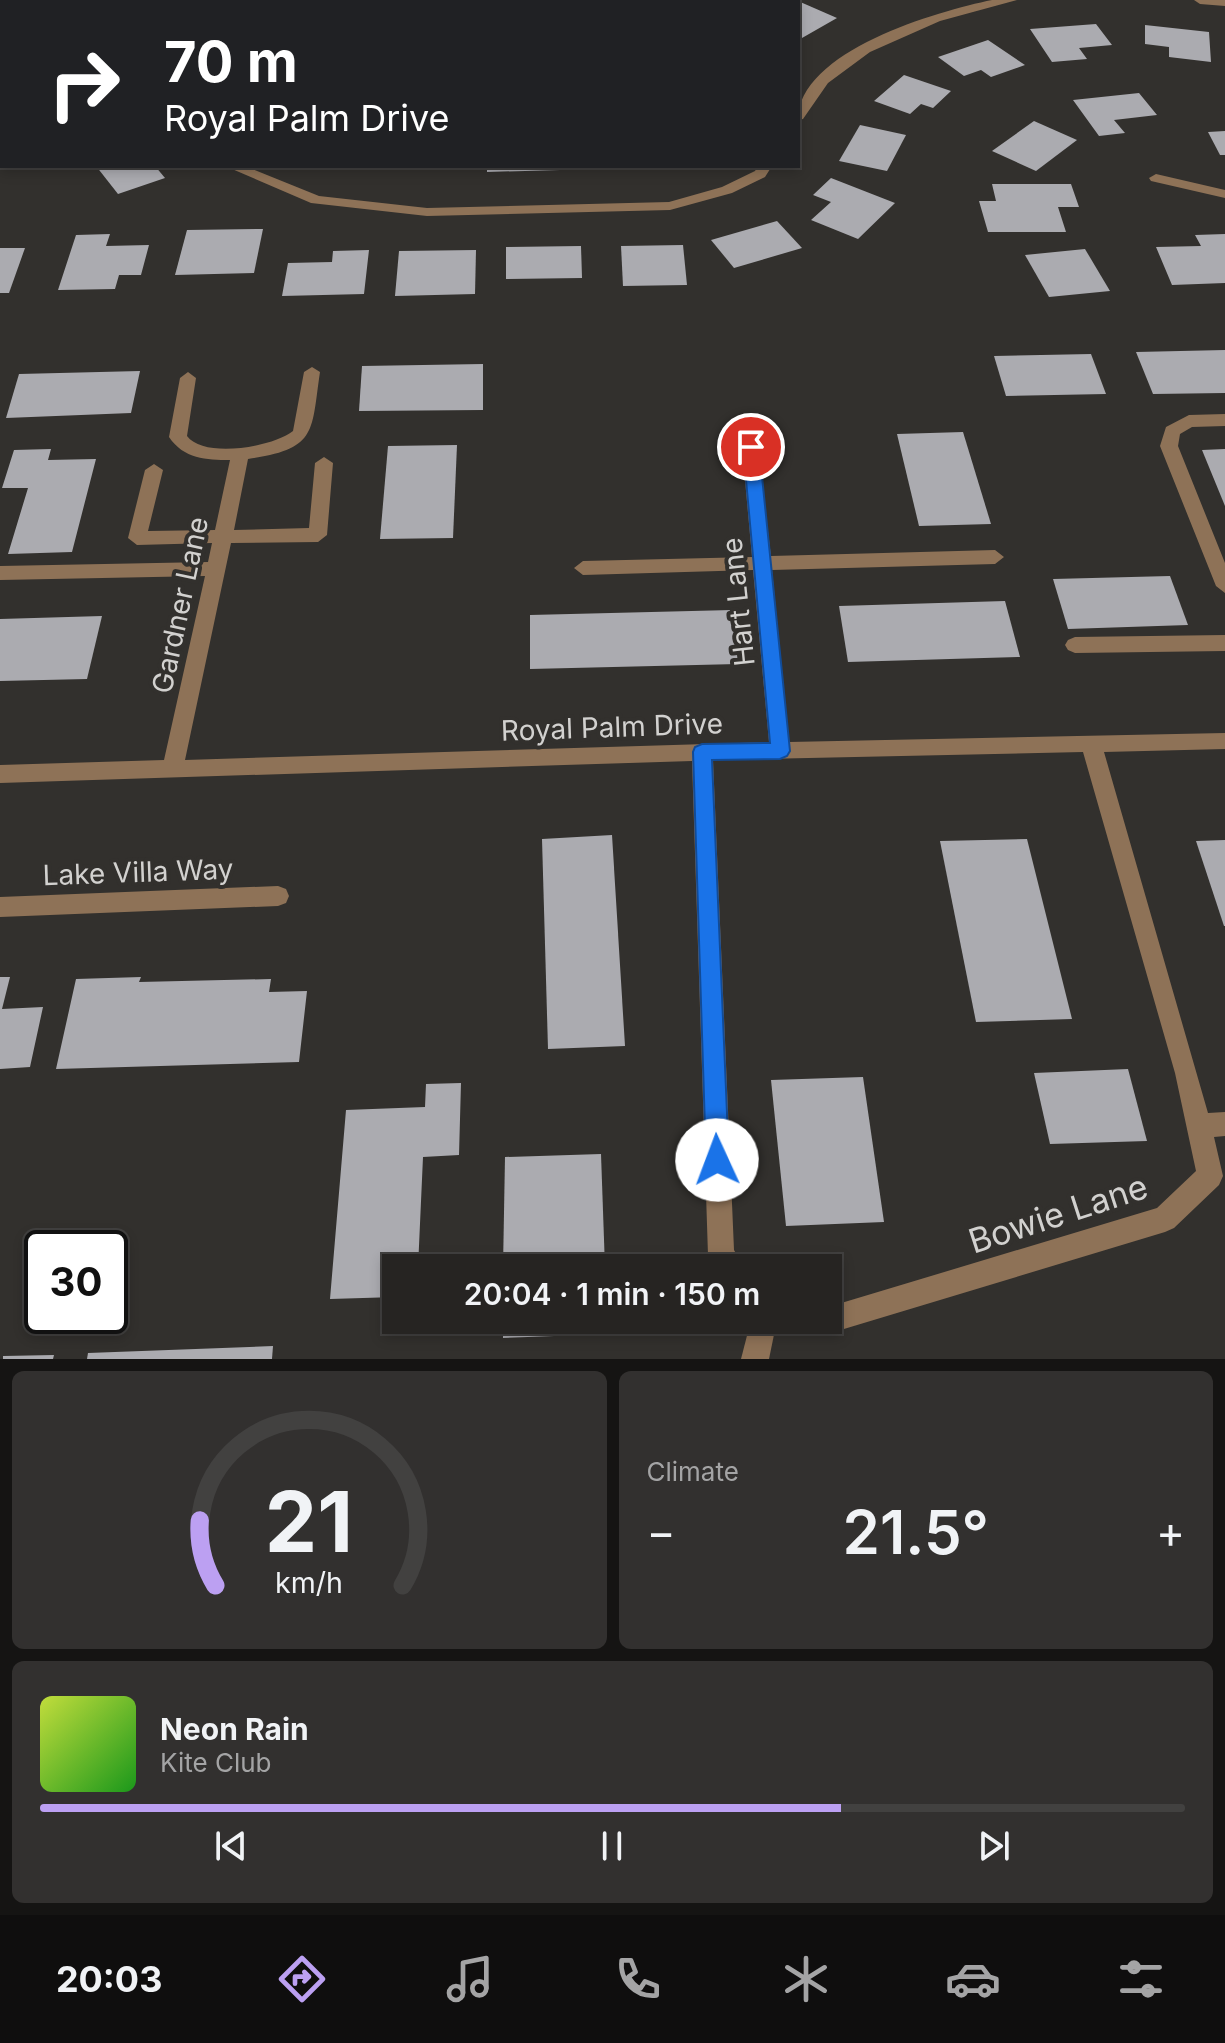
<!DOCTYPE html>
<html lang="en">
<head>
<meta charset="utf-8">
<style>
  :root { --surface:#262422; --page:#32302f; --text:#f1f3f6; --muted:#a4a4a5; --line:#424140; --accent:#bca0f2 }
  body { margin:0; font-family:Inter,sans-serif; background:var(--page); color:var(--text); height:100vh; display:flex; flex-direction:column; font-size:30px; white-space:nowrap }
  * { box-sizing:border-box; margin:0 }
  p { font-size:26px; color:var(--muted) }
  .icon { flex:none; width:44px; height:44px; fill:none; stroke:currentColor; stroke-width:2; stroke-linecap:round; stroke-linejoin:round }
  .map { position:relative; height:1359px; overflow:hidden }
  .sheet { display:flex; flex-direction:column; gap:12px; padding:12px; background:#151413; flex:1 }
  .sheet>* { flex:none }
  .top-card { position:absolute; left:0px; top:0px; width:800px; height:168px; box-shadow:0 4px 12px #0003,0 0 0 2px var(--line); background:#202124; color:#fff; overflow:hidden }
  .speed { position:absolute; left:24px; top:1230px; display:flex; gap:16px; font-size:40px; font-weight:700; text-align:center }
  .speed>* { display:grid; place-content:center; width:104px; height:104px; border-radius:50%; background:var(--surface); box-shadow:0 4px 12px #0003,0 0 0 2px var(--line); line-height:1 }
  .speed .limit { border:4px solid #111; border-radius:12px; background:#fff; color:#111 }
  .pin { position:absolute; display:grid; place-items:center; width:68px; height:68px; color:#fff; margin:-34px; border:4px solid #fff; border-radius:50%; box-shadow:0 2px 8px #0007 }
  .me { position:absolute; width:88px; margin:-44px; rotate:358deg; stroke-linejoin:round; filter:drop-shadow(0 0 6px #0008) }
  .turn { display:flex; align-items:center; gap:28px; height:168px; padding:0 32px; font-size:36px }
  .turn .icon { width:104px; height:104px; stroke-width:2.5 }
  .turn b { display:block; font-size:56px; line-height:68px }
  .big { font-size:60px; font-weight:600; line-height:1.1 }
  .sheet .card { flex:1; display:flex; flex-direction:column; justify-content:center; gap:12px; min-width:0; padding:0 28px; border-radius:12px; background:var(--page) }
  .sheet .dial { align-items:center; gap:0 }
  .dial svg { height:208px; overflow:visible; fill:none; stroke:var(--line); stroke-width:7; stroke-linecap:round; text-anchor:middle }
  .dial text { fill:var(--text); stroke:none }
  .song { display:flex; align-items:center; gap:24px }
  .cover { width:96px; height:96px; border-radius:12px; background:linear-gradient(135deg,hsl(70 70% 55%),hsl(120 70% 35%)) }
  .played { height:8px; border-radius:4px; background:linear-gradient(90deg,var(--accent) 70%,var(--line) 70%) }
  .keys { display:flex; justify-content:space-around; direction:ltr }
  .heat { display:flex; justify-content:space-between; align-items:center; font-size:44px; direction:ltr }
  .sheet .tiles { flex:1; display:grid; gap:12px; grid-template-columns:1fr 1fr }
  .card:last-child { grid-column:span 2 }
  .trip { position:absolute; left:382px; top:1254px; width:460px; height:80px; border-radius:0px; background:var(--surface); box-shadow:0 4px 12px #0003,0 0 0 2px var(--line); font-weight:600; line-height:80px; text-align:center }
  .tabs { display:flex; height:128px; justify-content:space-around; align-items:center; background:#0f0e0e; color:var(--muted) }
  .tabs .icon { width:56px; height:56px }
  .tabs .active { color:var(--accent) }
  .tabs b { font-size:36px; color:var(--text) }
  .map>svg:first-child { display:block }
  .building { fill:#ababb0 }
  .lines { fill:none; stroke-linecap:round; stroke-linejoin:round }
  .minor { fill:#8e7257; fill-rule:evenodd }
  .route { fill:#1a73e8; stroke:#114b97; stroke-width:2 }
  .labels { text-anchor:middle; stroke-width:8; stroke-linejoin:round; paint-order:stroke }
  .street-label { font-size:28px; fill:#d2d1cf; stroke:#32302d }
  .near-street-label { font-size:34px; fill:#d2d1cf; stroke:#32302d }
</style>
</head>
<body>
<div class="map">
<svg width="1225" height="1359" viewBox="0 0 1225 1359">
  <rect width="100%" height="100%" fill="#32302d"/>
  <g class="building">
    <path d="M798,1L837,18L802,38L798,36Z"/>
    <path d="M1096,24L1112,45L1079,48L1087,59L1052,62L1030,29Z"/>
    <path d="M1145,25L1209,32L1211,62L1169,57V47L1145,44Z"/>
    <path d="M988,40L1025,65L991,77L981,70L964,76L938,57Z"/>
    <path d="M904,75L951,91L933,108L921,104L910,114L874,101Z"/>
    <path d="M1139,93L1157,115L1114,120L1125,133L1099,136L1073,100Z"/>
    <path d="M1034,121L1077,140L1036,171L992,151Z"/>
    <path d="M860,125L906,135L887,171L839,161Z"/>
    <path d="M1225,131V155H1220L1208,132Z"/>
    <path d="M96,166H155L165,178L118,194Z"/>
    <path d="M487,166H560V170L487,172Z"/>
    <path d="M831,178L895,203L858,239L811,220L831,202L813,195Z"/>
    <path d="M992,184H1071L1079,207H1058L1066,232H988L979,201H996Z"/>
    <path d="M777,221L802,248L734,268L711,240Z"/>
    <path d="M263,229L254,273L175,275L187,230Z"/>
    <path d="M110,234L106,246L149,245L141,275H119L115,289L58,290L76,235Z"/>
    <path d="M1225,234V283L1172,285L1156,247L1201,246L1195,235Z"/>
    <path d="M683,245L687,285L623,286L621,246Z"/>
    <path d="M581,246L582,278L506,279V247Z"/>
    <path d="M0,248H25L9,293H0Z"/>
    <path d="M1085,249L1110,291L1049,297L1025,255Z"/>
    <path d="M369,250L364,294L282,296L288,263L332,262L333,251Z"/>
    <path d="M476,250L475,294L395,296L399,251Z"/>
    <path d="M1225,350V393L1153,394L1136,352Z"/>
    <path d="M1091,354L1106,394L1006,396L994,356Z"/>
    <path d="M483,364V410L359,411L362,366Z"/>
    <path d="M140,371L131,413L6,418L19,374Z"/>
    <path d="M963,432L991,524L919,526L897,434Z"/>
    <path d="M457,445L453,538L380,539L388,446Z"/>
    <path d="M51,449L48,460L96,459L72,552L8,554L28,488H2L14,450Z"/>
    <path d="M1225,449V506L1202,450Z"/>
    <path d="M1170,576L1188,625L1068,629L1053,579Z"/>
    <path d="M1005,601L1020,657L848,662L839,606Z"/>
    <path d="M732,610L738,664L530,669V615Z"/>
    <path d="M102,616L87,679L0,681V619Z"/>
    <path d="M612,835L625,1046L548,1049L542,839Z"/>
    <path d="M1027,839L1072,1019L976,1022L940,841Z"/>
    <path d="M1225,840V926H1224L1196,841Z"/>
    <path d="M0,977H10L2,1009L43,1007L30,1067L0,1069Z"/>
    <path d="M141,977L139,982L271,979L269,992L307,991L299,1062L56,1069L76,979Z"/>
    <path d="M1128,1069L1147,1141L1050,1144L1034,1073Z"/>
    <path d="M863,1077L884,1222L786,1226L771,1080Z"/>
    <path d="M461,1083L459,1155L423,1157L418,1268H396V1297L330,1299L346,1110L425,1107L426,1084Z"/>
    <path d="M601,1154L605,1268H503L505,1157Z"/>
    <path d="M503,1320H606L607,1334L503,1338Z"/>
    <path d="M273,1346L272,1359H87L88,1353Z"/>
    <path d="M54,1355L53,1359H3V1356Z"/>
  </g>
  <g class="lines">
    <g class="minor">
      <path d="M992,0H1017L940,21L870,52L828,83L803,119L798,120C798,51 938,11 992,0Z"/>
      <path d="M1194,0H1225V6L1200,4Z"/>
      <path d="M225,166H245L319,196L427,208L669,202L722,187L755,171L758,166H772L765,177L732,193L670,210L427,216L311,203Z"/>
      <path d="M1156,174L1225,190V198L1151,181L1149,178Z"/>
      <path d="M312,367L320,372C311,432 318,449 248,459L234,530L309,528L315,463L324,457L333,463L327,535L318,542L231,543L185,760L769,742L753,570L583,575L574,568L583,561L752,557L742,447L751,441L757,443L771,556L995,550L1004,557L995,564L772,570L789,742L1225,733V749L1104,752L1208,1113L1225,1112V1136L1214,1137L1223,1176L1219,1185L1174,1228L1165,1232L824,1335L796,1330L793,1320H828V1307L1157,1208L1196,1171L1175,1073L1083,752L713,760L734,1250L744,1268H715L708,1255L692,761L0,783V765L164,760L205,576L0,580V566L208,562L212,543L137,545L128,538L145,470L154,464L163,470L148,531L215,530L230,460C206,460 184,459 169,437L180,378L188,372L196,378L187,436C204,459 273,447 293,431L304,372Z"/>
      <path d="M1225,414V426L1192,427L1180,434L1178,446L1225,563V593L1216,586L1160,446L1166,427L1189,415Z"/>
      <path d="M1225,635V651L1075,653L1068,650L1065,645L1068,640L1075,637Z"/>
      <path d="M278,886L286,889L289,896L286,903L278,906L0,917V897Z"/>
      <path d="M751,1320H777L769,1359H741Z"/>
    </g>
  </g>
  <path class="route" d="M751,441L759,447L790,751L787,756L780,759L712,760L729,1160L726,1168L717,1172L709,1168L706,1160L693,752L695,747L702,744L770,743L743,447Z"/>
  <g class="labels">
    <g class="street-label">
      <text transform="translate(738 602) rotate(-96)" y="10">Hart Lane</text>
      <text transform="translate(180 605) rotate(-78)" y="10">Gardner Lane</text>
      <text transform="translate(612 727) rotate(-2)" y="10">Royal Palm Drive</text>
      <text transform="translate(138 872) rotate(-2)" y="10">Lake Villa Way</text>
    </g>
    <g class="near-street-label">
      <text transform="translate(1058 1214) rotate(-18)" y="12">Bowie Lane</text>
    </g>
  </g>
</svg>
<div class="speed"><div class="limit">30</div></div>
<div class="pin" style="left:751px;top:447px;background:#d93025"><svg class="icon" aria-label="arrive" viewBox="0 0 24 24"><path d="M6 21V4h12l-3 4 3 4H6"/></svg></div>
<svg class="me" style="left:717px;top:1160px" viewBox="-20 -20 40 40"><circle r="19" fill="#fff"/><path d="M0-13L10 11 0 6-10 11z" fill="#1a73e8"/></svg>
<div class="trip">20:04 · 1 min · 150 m</div>
<div class="top-card">
<div class="turn"><svg class="icon" aria-label="right" viewBox="0 0 24 24"><path d="M7 20v-9h11M14 6l5 5-5 5"/></svg><div><b>70 m</b>Royal Palm Drive</div></div>
</div>
</div>
<section class="sheet">
<div class="tiles">
<div class="card dial"><svg viewBox="0 0 100 80">
<path d="M14 69A42 42 0 1 1 86 69"/>
<path d="M14 69A42 42 0 0 1 8 44" stroke="#bca0f2"/>
<text x="50" y="56" font-size="32" font-weight="700">21</text>
<text x="50" y="72" font-size="11">km/h</text>
</svg></div>
<div class="card"><p>Climate</p>
<div class="heat"><a>−</a><b class="big">21.5°</b><a>+</a></div>
</div>
<div class="card">
<div class="song"><i class="cover"></i><div><b>Neon Rain</b><p>Kite Club</p></div></div>
<div class="played"></div>
<div class="keys"><svg class="icon" aria-label="previous" viewBox="0 0 24 24"><path d="M18 5L8 12l10 7zM5 5v14"/></svg><svg class="icon" aria-label="pause" viewBox="0 0 24 24"><path d="M8 5v14M16 5v14"/></svg><svg class="icon" aria-label="next" viewBox="0 0 24 24"><path d="M6 5l10 7-10 7zM19 5v14"/></svg></div>
</div>
</div>
</section>
<nav class="tabs">
<b>20:03</b>
<svg class="icon active" aria-label="directions" viewBox="0 0 24 24"><path d="M12 3l9 9-9 9-9-9zM9 14v-3h6M13 9l2 2-2 2"/></svg>
<svg class="icon" aria-label="music" viewBox="0 0 24 24"><path d="M9 18V5l10-2v13"/><circle cx="6" cy="18" r="3"/><circle cx="16" cy="16" r="3"/></svg>
<svg class="icon" aria-label="phone" viewBox="0 0 24 24"><path d="M5 4h4l2 5-3 2q2 4 5 5l2-3 5 2v4C11 20 4 13 5 4z"/></svg>
<svg class="icon" aria-label="climate" viewBox="0 0 24 24"><path d="M12 3v18M4 7l16 10M4 17L20 7"/></svg>
<svg class="icon" aria-label="car" viewBox="0 0 24 24"><path d="M5 17H2v-5l4-1 3-4h7l3 4 3 1v5h-3M9 17h6M6 11h13"/><circle cx="7" cy="17" r="2"/><circle cx="17" cy="17" r="2"/></svg>
<svg class="icon" aria-label="filters" viewBox="0 0 24 24"><path d="M4 7h16M4 17h16"/><circle cx="9" cy="7" r="2"/><circle cx="15" cy="17" r="2"/></svg>
</nav>
</body>
</html>
